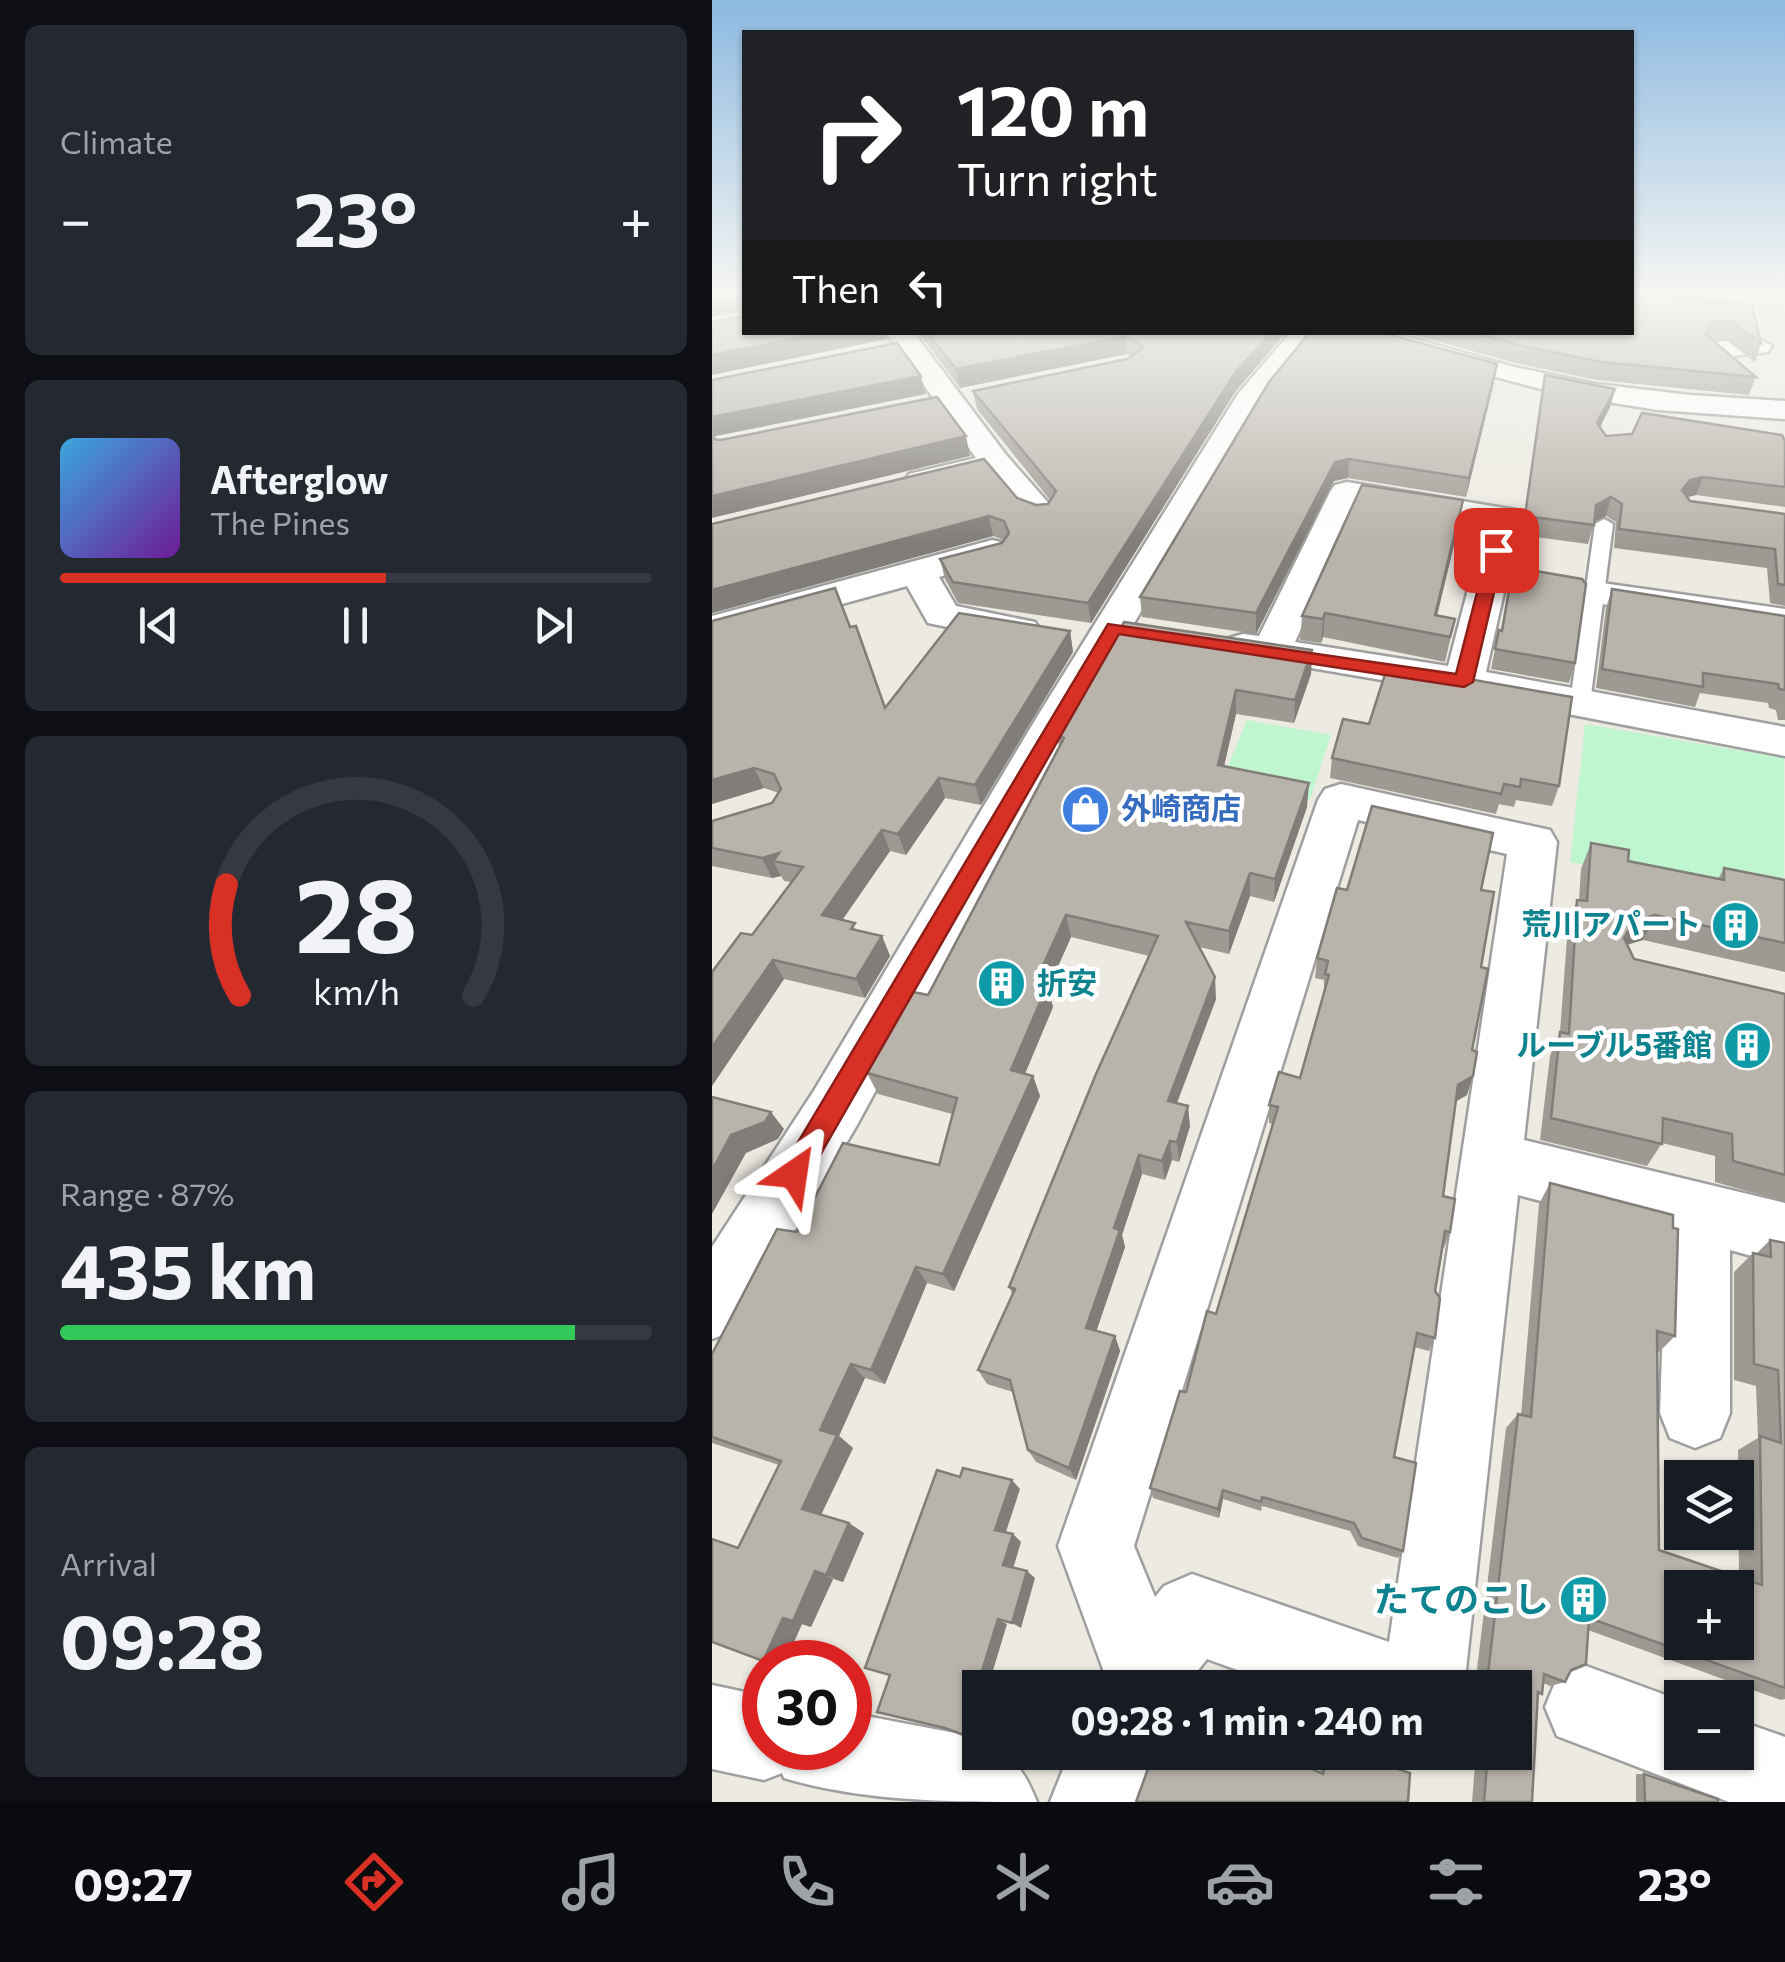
<!DOCTYPE html>
<html lang="en">
<head>
<meta charset="utf-8">
<style>
  :root { --surface:#171b24; --page:#242831; --text:#f1f3f6; --muted:#9ea1a6; --line:#363941; --accent:#d93025 }
  body { margin:0; font-family:Commissioner,"Noto Sans JP",sans-serif; background:var(--page); color:var(--text); height:100vh; display:flex; flex-direction:column; font-size:38px; white-space:nowrap }
  * { box-sizing:border-box; margin:0 }
  p { font-size:32px; color:var(--muted) }
  .icon { flex:none; width:55px; height:55px; fill:none; stroke:currentColor; stroke-width:2; stroke-linecap:round; stroke-linejoin:round }
  .map { position:relative; flex:1; overflow:hidden }
  .details { display:flex; flex-direction:column; gap:25px; padding:25px; background:#0d0f14; width:712px }
  .details>* { flex:none }
  .banner { position:absolute; left:30px; top:30px; width:892px; height:305px; border-radius:0px; box-shadow:0 2px 8px #0004; background:#202124; color:#fff; overflow:hidden }
  .fabs { position:absolute; left:952px; top:1460px; display:grid; gap:20px }
  .fabs a { display:grid; place-items:center; width:90px; height:90px; border-radius:0px; background:var(--surface); box-shadow:0 2px 8px #0004; font-size:50px }
  .speed { position:absolute; left:30px; top:1640px; display:flex; gap:20px; font-size:50px; font-weight:700; text-align:center }
  .speed>* { display:grid; place-content:center; width:130px; height:130px; border-radius:50%; background:var(--surface); box-shadow:0 2px 8px #0004; line-height:1 }
  .speed .limit { border:15px solid #d22; background:#fff; color:#111 }
  .pin { position:absolute; display:grid; place-items:center; width:85px; height:85px; color:#fff; margin:-42px; border-radius:20px; box-shadow:0 5px 15px #0006 }
  .me { position:absolute; width:110px; margin:-55px; rotate:32deg; stroke-linejoin:round; filter:drop-shadow(0 0 8px #0008) }
  .turn { display:flex; align-items:center; gap:35px; height:210px; padding:0 50px; font-size:45px }
  .turn .icon { width:130px; height:130px; stroke-width:2.5 }
  .turn b { display:block; font-size:70px; line-height:85px }
  .then { display:flex; align-items:center; height:95px; padding:0 50px; background:#0003; gap:20px; font-size:38px }
  .big { font-size:75px; font-weight:700; line-height:1.1 }
  .details .tile { flex:1; display:flex; flex-direction:column; justify-content:center; gap:15px; min-width:0; padding:0 35px; border-radius:15px; background:var(--page) }
  .details .dial { align-items:center; gap:0 }
  .dial svg { height:260px; overflow:visible; fill:none; stroke:var(--line); stroke-width:7; stroke-linecap:round; text-anchor:middle }
  .dial text { fill:var(--text); stroke:none }
  .song { display:flex; align-items:center; gap:30px }
  .cover { width:120px; height:120px; border-radius:15px; background:linear-gradient(135deg,hsl(200 70% 55%),hsl(280 70% 35%)) }
  .played { height:10px; border-radius:5px; background:linear-gradient(90deg,var(--accent) 55%,var(--line) 55%) }
  .keys { display:flex; justify-content:space-around; direction:ltr }
  .heat { display:flex; justify-content:space-between; align-items:center; font-size:55px; direction:ltr }
  .charge { height:15px; border-radius:8px; background:linear-gradient(90deg,#34c759 87%,var(--line) 0) }
  .trip { position:absolute; left:250px; top:1670px; width:570px; height:100px; border-radius:0px; background:var(--surface); box-shadow:0 2px 8px #0004; font-weight:700; line-height:100px; text-align:center }
  .menu { display:flex; height:160px; justify-content:space-around; align-items:center; background:#090b0e; color:var(--muted) }
  .menu .icon { width:70px; height:70px }
  .menu .current { color:var(--accent) }
  .menu b { font-size:45px; color:var(--text) }
  main { display:flex; flex:1; min-height:0 }
  .map>svg:first-child { display:block }
  .park { fill:#bff5cf }
  .lines { fill:none; stroke-linecap:round; stroke-linejoin:round }
  .lane-casing { stroke:#9f9f9f; stroke-width:5 }
  .street-casing { stroke:#9f9f9f; stroke-width:5 }
  .path { stroke:#ef976e; stroke-width:4; stroke-dasharray:2.5 2.5; stroke-linecap:butt }
  .lane { fill:#fff; fill-rule:evenodd }
  .street { fill:#fff; fill-rule:evenodd }
  .wall { fill:#9e9a93 }
  .shaded-wall { fill:#817d78 }
  .building { fill:#b8b3ab; stroke:#817d78; stroke-width:2.5; fill-rule:evenodd }
  .route { fill:#d93025; stroke:#8d1f18; stroke-width:2.5 }
  .labels { text-anchor:middle; stroke-width:9; stroke-linejoin:round; paint-order:stroke }
  .shop-label { font-size:30px; font-weight:bold; fill:#366cbe; stroke:#fff; text-anchor:start }
  .culture-label { font-size:30px; font-weight:bold; fill:#0d838f; stroke:#fff; text-anchor:end }
  .near-culture-label { font-size:35px; font-weight:bold; fill:#0d838f; stroke:#fff; text-anchor:end }
</style>
</head>
<body>
<main>
<section class="details">
<div class="tile"><p>Climate</p>
<div class="heat"><a>−</a><b class="big">23°</b><a>+</a></div>
</div>
<div class="tile">
<div class="song"><i class="cover"></i><div><b>Afterglow</b><p>The Pines</p></div></div>
<div class="played"></div>
<div class="keys"><svg class="icon" aria-label="previous" viewBox="0 0 24 24"><path d="M18 5L8 12l10 7zM5 5v14"/></svg><svg class="icon" aria-label="pause" viewBox="0 0 24 24"><path d="M8 5v14M16 5v14"/></svg><svg class="icon" aria-label="next" viewBox="0 0 24 24"><path d="M6 5l10 7-10 7zM19 5v14"/></svg></div>
</div>
<div class="tile dial"><svg viewBox="0 0 100 80">
<path d="M14 69A42 42 0 1 1 86 69"/>
<path d="M14 69A42 42 0 0 1 10 35" stroke="#d93025"/>
<text x="50" y="56" font-size="32" font-weight="700">28</text>
<text x="50" y="72" font-size="11">km/h</text>
</svg></div>
<div class="tile"><p>Range · 87%</p><b class="big">435 km</b><div class="charge"></div></div>
<div class="tile"><p>Arrival</p><b class="big">09:28</b></div>
</section>
<div class="map">
<svg width="1073" height="1802" viewBox="0 0 1073 1802">
  <rect width="100%" height="100%" fill="#eceae1"/>
  <g class="park">
    <path d="M937,292H1072V318L952,300Z"/>
    <path d="M535,720L619,735L598,800L509,783Z"/>
    <path d="M873,724L1072,758V905L858,862Z"/>
  </g>
  <g class="lines">
    <defs>
      <path id="lane" d="M892,519L901,524L878,703L868,710L858,703L883,524Z"/>
      <g id="street">
        <path d="M174,332H201L295,456L339,506L344,513L339,520C309,528 294,495 277,474L209,491L197,488L193,481L197,474L264,458Z"/>
        <path d="M579,332H607L554,398L367,717L145,1125L24,1330L0,1339V1247L103,1089L325,717L526,394Z"/>
        <path d="M631,332H677L802,367L884,384L978,395L1073,401V419L946,410L852,395L635,338Z"/>
        <path d="M1046,338L1060,346L1056,352L1004,358L990,350L1004,342Z"/>
        <path d="M635,482L804,510L809,517L774,672L1073,727V756L752,694L517,654L511,646L517,638L531,634L547,636L618,492L623,485ZM646,504L773,524L736,666L583,642Z"/>
        <path d="M280,540L293,543L298,551L293,559L227,577L244,606L323,622L328,630L323,638L309,642L216,623L195,586L0,640V616Z"/>
        <path d="M883,582L1073,609V632L870,601L864,593L870,585Z"/>
        <path d="M629,784L838,830L845,842L812,1140L1073,1203V1265L1018,1250V1413L1008,1438L983,1448L958,1438L948,1413L954,1234L806,1195L752,1688H575L495,1659L472,1688H386L392,1672L346,1546L606,800L613,789ZM646,820L795,854L677,1642L480,1574L452,1586L443,1597L422,1546Z"/>
        <path d="M874,1666L970,1701V1752H1025V1720L1073,1737V1802H1017L845,1736L833,1707L845,1678Z"/>
        <path d="M0,1685L52,1696V1748H138V1713L243,1733L268,1743V1752C303,1752 313,1773 325,1802C240,1802 153,1802 72,1778L70,1773L52,1780L0,1769Z"/>
        <path d="M358,1752H443L424,1802H338Z"/>
      </g>
    </defs>
    <use href="#lane" class="lane-casing"/>
    <use href="#street" class="street-casing"/>
    <path class="path" d="M1029,295L1073,296"/>
    <use href="#lane" class="lane"/>
    <use href="#street" class="street"/>
  </g>
  <g class="wall">
    <path d="M943,296L1040,305L1049,343L1043,362L1014,340H1000L1044,377L1037,395L885,380L803,363L693,332H920Z"/>
    <path d="M206,332H574L523,392L379,623L246,603L233,579L228,559L290,543L292,540L281,536L0,613V524L305,498L324,505L336,504L338,500L265,409L261,391L415,359L419,356L415,354L248,388Z"/>
    <path d="M598,332L782,382L754,497L636,478L622,481L544,634L430,617L428,597Z"/>
    <path d="M833,375L903,389L898,407L888,427L894,436L1073,441V507L984,495L975,497L978,501L1073,514V606L1058,603L1055,568L902,548L904,522L894,516L882,522L876,544L809,535Z"/>
    <path d="M747,524L725,616L743,619L733,662L611,637L609,643L588,640L590,616Z"/>
    <path d="M801,567L863,663L857,683L779,669L787,630H789Z"/>
    <path d="M900,589L1073,616V720H1066L1064,710L1057,708L1056,703L988,693L983,707L884,688L894,608Z"/>
    <path d="M138,627L173,708L358,631L361,652L269,805L233,798L194,855L178,851L130,920L147,931L170,936L178,956L153,998L72,979L0,1086V972L40,935L79,882L72,881L69,876L60,878L0,866V821L60,803L67,793L52,788L0,804Z"/>
    <path d="M600,650L599,674L582,723L524,714L512,766L595,807L562,902L538,896L517,954L487,947L504,999L465,1103L478,1126L467,1162L460,1160L453,1180L430,1174L410,1235L413,1247L384,1331L403,1336L408,1351L364,1480L324,1462L316,1450L301,1392L275,1384L266,1370L301,1295L297,1287L437,956L359,937L336,989L341,1007L313,1074L321,1076L328,1096L242,1291L215,1283L173,1384L153,1378L127,1436L141,1448L109,1515L152,1533L131,1582L121,1579L99,1627L90,1624L73,1662L51,1661L26,1548L67,1465L0,1443V1354L85,1232L227,1165L240,1114L166,1094L155,1073L216,995L347,747L345,734Z"/>
    <path d="M631,719L847,786L840,806L804,800L802,807L787,804L784,814L618,778L620,758Z"/>
    <path d="M879,843L916,861L1006,879L1012,868L1073,880V972L931,940L915,945L922,959L1073,994V1202L1003,1182V1156L950,1143L935,1166L828,1140L838,1056L848,1032L856,925L865,900H867L869,869Z"/>
    <path d="M635,890H769V967L755,1095L744,1101L731,1196L738,1232L732,1248L730,1247L723,1291V1338L717,1351L702,1347L682,1457L691,1551L686,1558L646,1546L638,1531L550,1506L549,1511L511,1499L507,1518L441,1498L438,1488L504,1314L561,1124L557,1123V1105L588,1078L612,994V980L603,978L605,958Z"/>
    <path d="M838,1183L963,1336L946,1353L947,1550L1027,1577L1026,1450L1046,1438L1044,1386L1022,1380V1272L1041,1253L1044,1254L1058,1240L1073,1243V1699L1069,1700L876,1630L853,1682L838,1686L831,1683L830,1694L825,1695L820,1802H760L764,1752H802V1688H770L771,1681L764,1678L794,1428L806,1414L809,1415L827,1204Z"/>
    <path d="M612,1752H636L696,1802L608,1772Z"/>
    <path d="M924,1774H932L1006,1802H924Z"/>
  </g>
  <g class="shaded-wall">
    <path d="M28,294L32,311L0,317V299Z"/>
    <path d="M116,332H173L175,339L0,375V355Z"/>
    <path d="M559,332H574L523,392L379,623L376,603L523,373Z"/>
    <path d="M414,336L415,354L248,388L244,369Z"/>
    <path d="M785,364L782,382L754,497L757,478Z"/>
    <path d="M209,376L214,394L4,436L0,444V417Z"/>
    <path d="M903,389L898,407L881,441L885,423Z"/>
    <path d="M254,436L258,456L0,518V496Z"/>
    <path d="M637,459L636,478L622,481L544,634V613L623,462Z"/>
    <path d="M991,477L984,495L971,498L970,490L978,480Z"/>
    <path d="M899,497L894,516L879,523L884,505Z"/>
    <path d="M751,500L747,524L719,640L723,615Z"/>
    <path d="M277,516L281,536L0,613V590Z"/>
    <path d="M613,613L611,637L609,643L611,619Z"/>
    <path d="M358,631L361,652L269,805L263,785Z"/>
    <path d="M600,650L599,674L582,723L583,700Z"/>
    <path d="M524,690V714L507,788L506,765Z"/>
    <path d="M42,768L52,788L0,804V780Z"/>
    <path d="M227,778L233,798L194,855L186,834Z"/>
    <path d="M597,783L595,807L562,902L563,879Z"/>
    <path d="M170,830L178,851L120,935L110,915Z"/>
    <path d="M67,853L61,861L69,876L60,878L50,858Z"/>
    <path d="M538,873V896L517,954V931Z"/>
    <path d="M354,915L359,937L336,989L341,1007L306,1090L299,1070L323,983Z"/>
    <path d="M943,915L931,940L910,946L912,938L922,921Z"/>
    <path d="M170,936L178,956L153,998L144,979Z"/>
    <path d="M61,960L72,979L0,1086V1047Z"/>
    <path d="M503,977L504,999L458,1121L456,1101Z"/>
    <path d="M321,1076L328,1096L242,1291L231,1274Z"/>
    <path d="M761,1076L755,1095L741,1103L746,1085Z"/>
    <path d="M476,1106L478,1126L467,1162L465,1142Z"/>
    <path d="M59,1112L72,1129L66,1139L34,1153L0,1214V1170L19,1135Z"/>
    <path d="M458,1141L460,1160L453,1180L450,1161Z"/>
    <path d="M427,1155L430,1174L410,1235L413,1247L380,1344L374,1328L402,1228Z"/>
    <path d="M204,1267L215,1283L173,1384L159,1370Z"/>
    <path d="M403,1336L408,1351L364,1480L357,1468Z"/>
    <path d="M139,1364L153,1378L127,1436L141,1448L107,1519L90,1509L108,1430Z"/>
    <path d="M300,1480L308,1489L292,1538L283,1530Z"/>
    <path d="M511,1490V1499L507,1518L506,1509Z"/>
    <path d="M137,1523L152,1533L131,1582L114,1575Z"/>
    <path d="M301,1534L309,1542L300,1572L291,1565Z"/>
    <path d="M103,1571L121,1579L99,1627L90,1624L73,1662L51,1661L71,1618Z"/>
    <path d="M315,1571L323,1578L309,1628L300,1623Z"/>
    <path d="M286,1619L295,1624L276,1687L266,1684Z"/>
  </g>
  <g class="building">
    <path d="M0,292H32V332H116L0,355V322L29,317L28,294L0,299Z"/>
    <path d="M920,293L1040,305L1049,343L1020,322H1000L993,334L1044,377L889,362L806,345L759,332H920Z"/>
    <path d="M215,332H559L523,373L376,603L241,582L228,559L290,543L297,533L292,521L277,516L0,590V524L272,459L305,498L324,505L336,504L344,491L261,391L415,359L432,347L414,336L244,369Z"/>
    <path d="M598,332H668L785,364L757,478L637,459L623,462L544,613L428,597L557,382Z"/>
    <path d="M185,343L209,376L0,417V380Z"/>
    <path d="M833,375L903,389L885,423L894,436L920,434L930,413L1070,435L1073,441V487L991,477L978,480L970,490L978,501L1073,514V585L1066,584L1063,549L907,529L910,504L899,497L884,505L882,525L813,516Z"/>
    <path d="M225,397L254,436L0,496V439L9,440Z"/>
    <path d="M650,485L751,500L723,615L743,619L738,637L613,613L611,619L590,616Z"/>
    <path d="M801,567L870,579L874,584L863,663L783,649L787,630L790,631Z"/>
    <path d="M123,588L138,627L144,626L173,708L247,613L358,631L263,785L227,778L186,834L170,830L110,915L143,923L139,929L170,936L144,979L61,960L0,1047V972L29,933L40,935L91,867L61,861L67,853L50,858L0,848V821L60,803L69,789L62,774L42,768L0,780V621Z"/>
    <path d="M900,589L1073,616V690L1067,689L1066,684L991,673V687L890,669Z"/>
    <path d="M412,622L600,650L583,700L524,690L506,765L597,783L563,879L538,873L517,931L474,922L503,977L456,1101L476,1106L465,1142L458,1141L450,1161L427,1155L402,1228L408,1230L374,1328L403,1336L357,1468L316,1450L298,1380L266,1370L303,1289L297,1287L384,1074L446,936L354,915L323,983L335,986L299,1070L321,1076L231,1274L204,1267L159,1370L139,1364L108,1430L125,1435L90,1509L137,1523L114,1575L103,1571L81,1621L71,1618L51,1661L0,1642V1539L26,1548L69,1461L0,1437V1354L65,1229L85,1232L131,1143L227,1165L245,1098L155,1073L201,992L216,995L352,738L345,734Z"/>
    <path d="M676,665L860,697L847,786L809,779L808,787L792,784L789,794L620,758L631,719L657,724Z"/>
    <path d="M660,806L781,833L769,890L782,892L769,967L776,969L760,1050L765,1052L761,1076L746,1085L731,1196L743,1199L738,1232L733,1231L723,1291L728,1298L723,1338L705,1333L682,1457L704,1463L691,1551L650,1538L642,1523L550,1497L549,1502L511,1490L506,1509L438,1488L468,1391L474,1392L495,1311L504,1314L566,1107L557,1105L567,1072L588,1078L617,975L613,974L616,961L605,958L625,888L635,890Z"/>
    <path d="M879,843L917,850L916,861L1012,880V868L1073,880V943L943,915L922,921L912,938L922,959L1073,994V1175L1021,1161L1020,1134L951,1118L950,1144L839,1118L848,1032L857,1034L865,900L875,901Z"/>
    <path d="M0,1097L59,1112L53,1122L19,1135L0,1170Z"/>
    <path d="M838,1183L961,1215V1228L966,1229L963,1336L945,1331L947,1550L1050,1585L1048,1436L1069,1443L1066,1370L1042,1364L1041,1253L1059,1257L1058,1240L1073,1243V1688L877,1618L874,1664L859,1670L853,1682L832,1674L830,1694L826,1692L820,1802H772L776,1752H802V1688H782V1677L776,1674L806,1414L819,1417ZM970,1588H1025V1642H970Z"/>
    <path d="M251,1468L300,1480L283,1530L301,1534L291,1565L315,1571L300,1623L286,1619L266,1684L277,1688H268V1741L233,1728L165,1712L178,1675L153,1668L225,1470L248,1477Z"/>
    <path d="M442,1752H564L611,1774L616,1752H636L698,1773L696,1802H424Z"/>
    <path d="M932,1774L1006,1799V1802H933Z"/>
  </g>
  <linearGradient id="sky" x2="0" y2="1"><stop stop-color="#8cb9e1"/><stop offset="0.54" stop-color="#f6f6f2"/><stop offset="1" stop-color="#f6f6f2" stop-opacity="0"/></linearGradient>
  <rect width="1073" height="544" fill="url(#sky)"/>
  <path class="route" d="M784,545L792,550L761,682L752,687L407,634L92,1183L82,1187L73,1183L69,1174L73,1164L396,624L744,674L776,550Z"/>
  <defs>
    <symbol id="shop-disc" viewBox="-11 -11 22 22"><circle r="9.5" fill="#3f7fe0" stroke="#fff"/><path d="M-5-2.5h2.3a2.7 3.5 0 0 1 5.4 0H5L5.5 6h-11ZM-1.5-2.5h3a1.5 2.3 0 0 0-3 0Z" fill="#fff"/></symbol>
    <symbol id="building-disc" viewBox="-11 -11 22 22"><circle r="9.5" fill="#0f9aa8" stroke="#fff"/><path d="M-4-6H4V6H1V3H-1V6H-4ZM-2.5-4.3h1.7v1.8h-1.7ZM.8-4.3h1.7v1.8H.8ZM-2.5-1h1.7V.8h-1.7ZM.8-1h1.7V.8H.8Z" fill="#fff"/></symbol>
  </defs>
  <g fill-rule="evenodd">
    <use href="#shop-disc" x="346" y="782" width="55" height="55"/>
    <use href="#building-disc" x="996" y="898" width="55" height="55"/>
    <use href="#building-disc" x="262" y="956" width="55" height="55"/>
    <use href="#building-disc" x="1008" y="1018" width="55" height="55"/>
    <use href="#building-disc" x="844" y="1572" width="55" height="55"/>
  </g>
  <g class="labels">
    <g class="shop-label">
      <text x="409" y="819">外崎商店</text>
    </g>
    <g class="culture-label">
      <text x="989" y="935">荒川アパート</text>
      <text x="325" y="994" text-anchor="start">折安</text>
      <text x="1000" y="1056">ルーブル5番館</text>
    </g>
    <g class="near-culture-label">
      <text x="837" y="1612">たてのこし</text>
    </g>
  </g>
</svg>
<div class="fabs">
<a><svg class="icon" aria-label="layers" viewBox="0 0 24 24"><path d="M12 4l9 5-9 5-9-5zM3 14l9 5 9-5"/></svg></a>
<a>+</a>
<a>−</a>
</div>
<div class="speed"><div class="limit">30</div></div>
<div class="pin" style="left:784px;top:550px;background:#d93025"><svg class="icon" aria-label="arrive" viewBox="0 0 24 24"><path d="M6 21V4h12l-3 4 3 4H6"/></svg></div>
<svg class="me" style="left:82px;top:1174px" viewBox="-20 -20 40 40"><path d="M0-17L14 15 0 8-14 15z" fill="#d93025" stroke="#fff" stroke-width="4"/></svg>
<div class="trip">09:28 · 1 min · 240 m</div>
<div class="banner">
<div class="turn"><svg class="icon" aria-label="right" viewBox="0 0 24 24"><path d="M7 20v-9h11M14 6l5 5-5 5"/></svg><div><b>120 m</b>Turn right</div></div>
<div class="then">Then<svg class="icon" aria-label="left" viewBox="0 0 24 24"><path d="M17 20v-9H6M10 6l-5 5 5 5"/></svg></div>
</div>
</div>
</main>
<nav class="menu">
<b>09:27</b>
<svg class="icon current" aria-label="directions" viewBox="0 0 24 24"><path d="M12 3l9 9-9 9-9-9zM9 14v-3h6M13 9l2 2-2 2"/></svg>
<svg class="icon" aria-label="music" viewBox="0 0 24 24"><path d="M9 18V5l10-2v13"/><circle cx="6" cy="18" r="3"/><circle cx="16" cy="16" r="3"/></svg>
<svg class="icon" aria-label="phone" viewBox="0 0 24 24"><path d="M5 4h4l2 5-3 2q2 4 5 5l2-3 5 2v4C11 20 4 13 5 4z"/></svg>
<svg class="icon" aria-label="climate" viewBox="0 0 24 24"><path d="M12 3v18M4 7l16 10M4 17L20 7"/></svg>
<svg class="icon" aria-label="car" viewBox="0 0 24 24"><path d="M5 17H2v-5l4-1 3-4h7l3 4 3 1v5h-3M9 17h6M6 11h13"/><circle cx="7" cy="17" r="2"/><circle cx="17" cy="17" r="2"/></svg>
<svg class="icon" aria-label="filters" viewBox="0 0 24 24"><path d="M4 7h16M4 17h16"/><circle cx="9" cy="7" r="2"/><circle cx="15" cy="17" r="2"/></svg>
<b>23°</b>
</nav>
</body>
</html>
